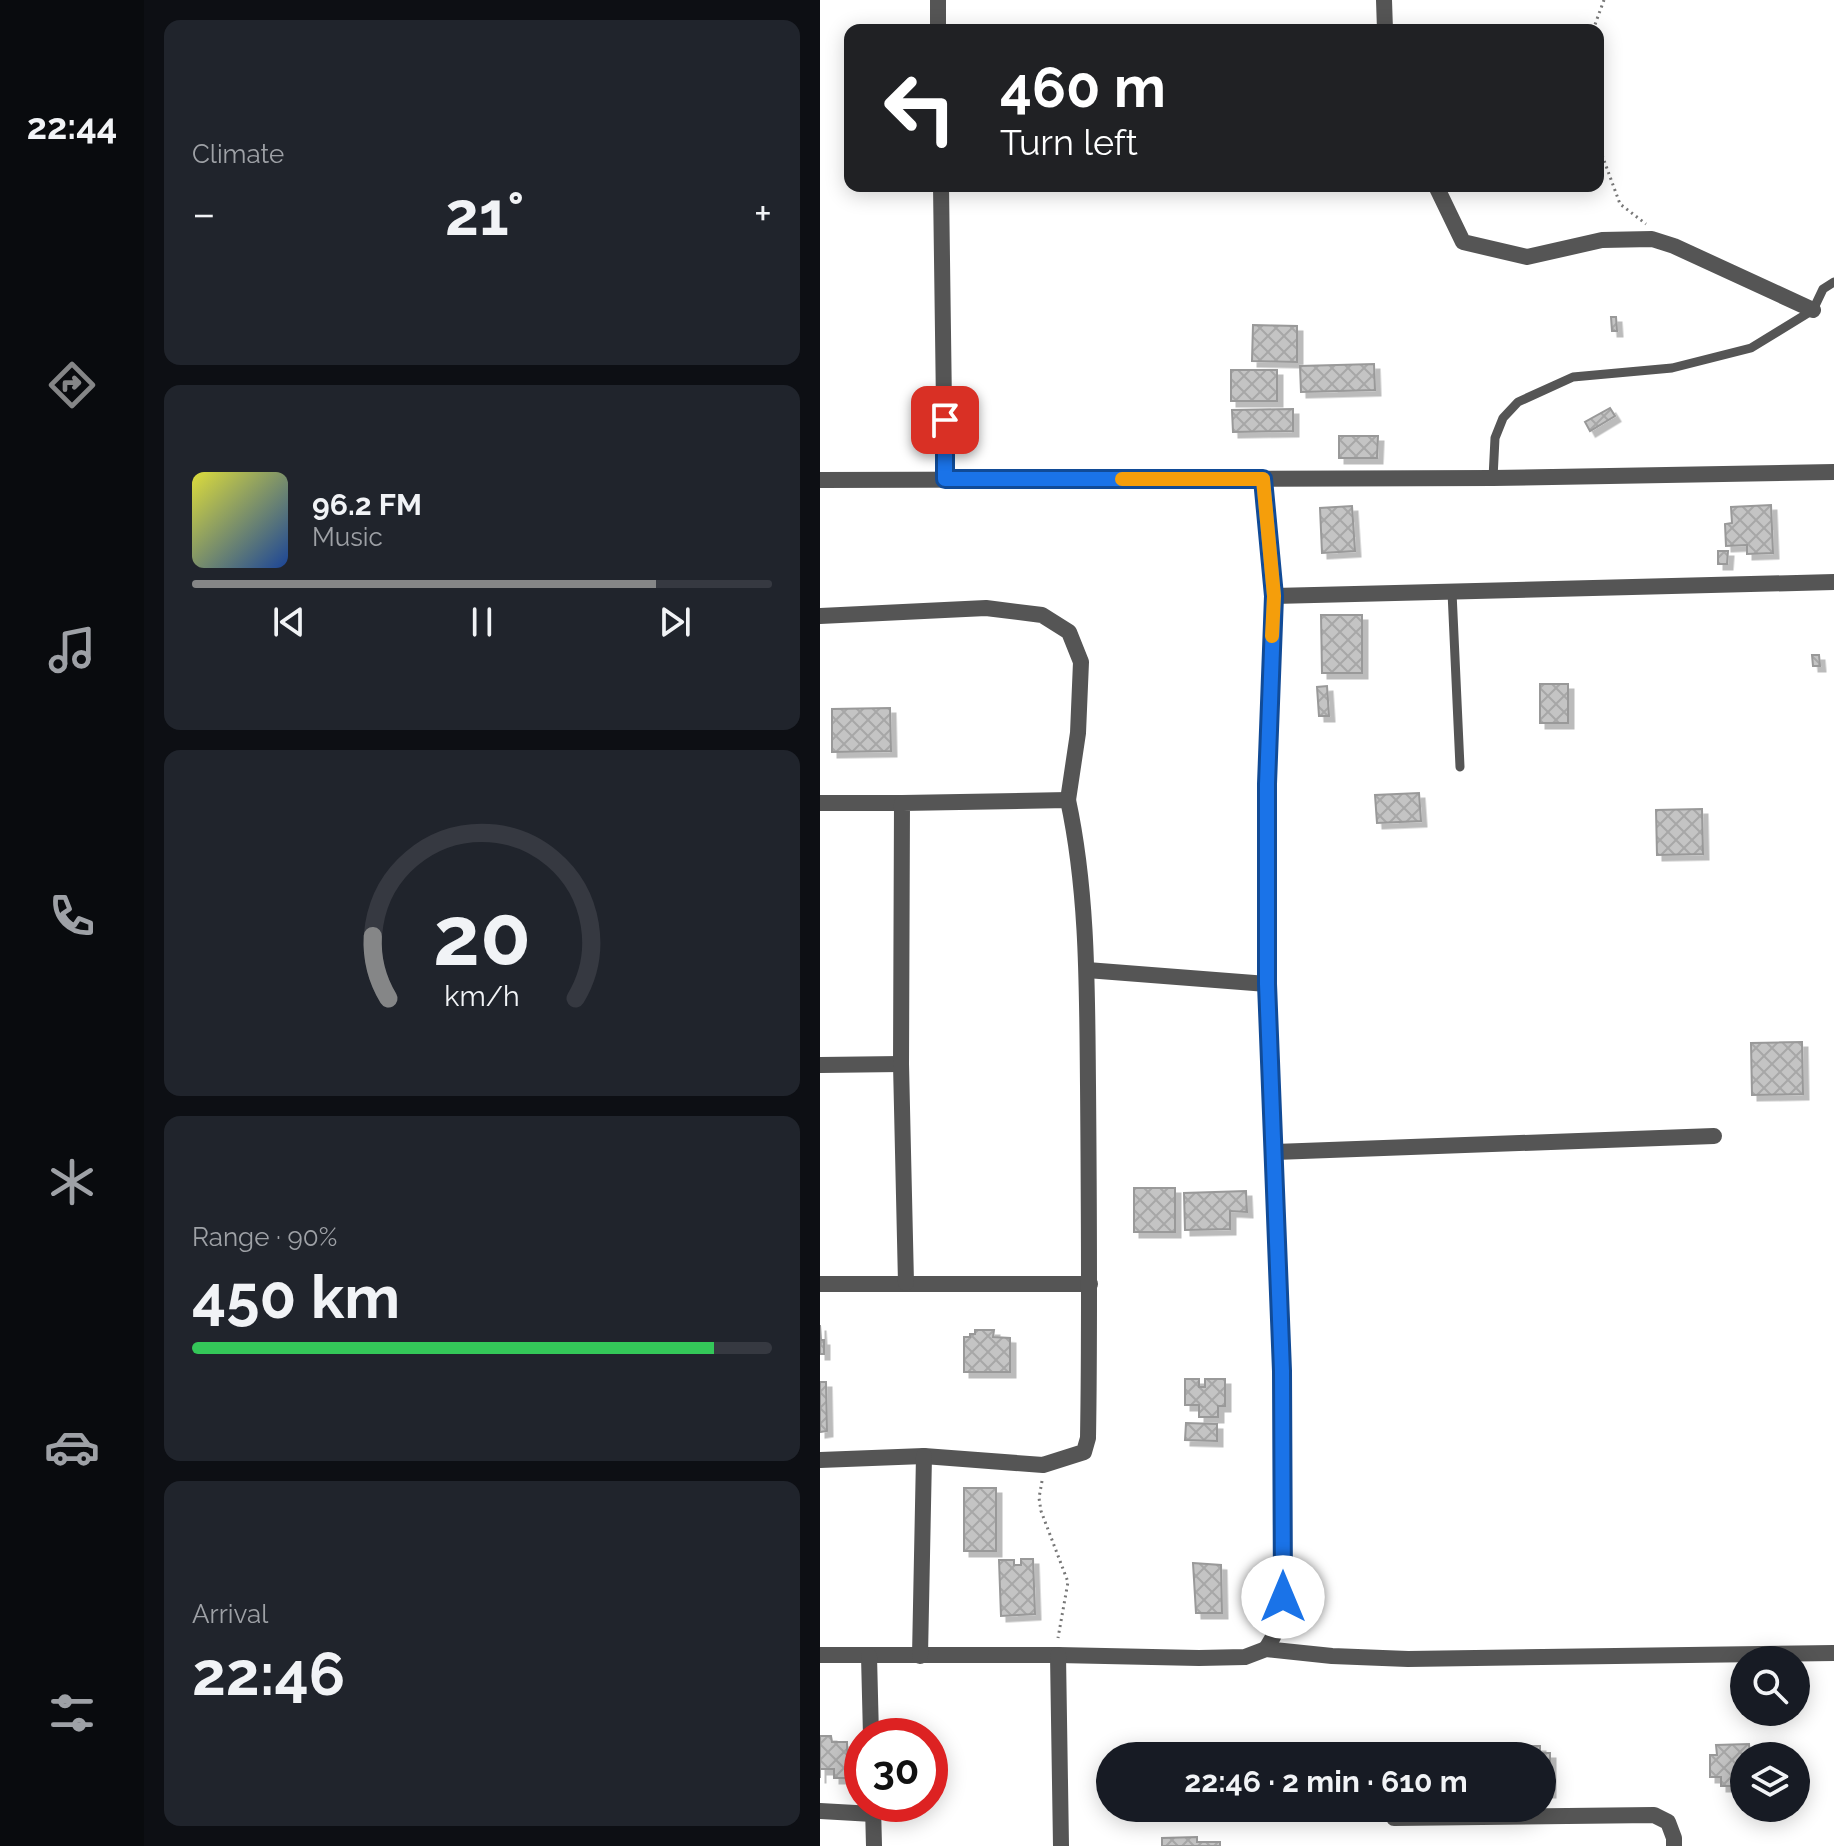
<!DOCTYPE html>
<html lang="en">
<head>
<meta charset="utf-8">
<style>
  :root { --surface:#171b24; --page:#20242c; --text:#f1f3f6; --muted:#9ea1a6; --line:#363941; --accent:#858687 }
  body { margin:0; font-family:Raleway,sans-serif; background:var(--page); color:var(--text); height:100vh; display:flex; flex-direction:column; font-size:30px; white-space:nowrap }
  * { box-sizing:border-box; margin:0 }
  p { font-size:26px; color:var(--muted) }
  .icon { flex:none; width:44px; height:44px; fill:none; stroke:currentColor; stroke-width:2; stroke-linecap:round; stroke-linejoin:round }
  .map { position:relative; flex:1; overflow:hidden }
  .panel { display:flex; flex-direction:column; gap:20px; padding:20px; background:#0d0f14; width:676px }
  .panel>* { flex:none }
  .hud { position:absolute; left:24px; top:24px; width:760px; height:168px; border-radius:16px; box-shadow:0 4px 20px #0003; background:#202124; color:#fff; overflow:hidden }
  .controls { position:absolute; left:910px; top:1646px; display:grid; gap:16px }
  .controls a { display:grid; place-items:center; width:80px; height:80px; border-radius:50%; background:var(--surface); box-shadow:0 4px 20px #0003; font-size:40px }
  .speed { position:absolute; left:24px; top:1718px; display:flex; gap:16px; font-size:40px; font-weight:700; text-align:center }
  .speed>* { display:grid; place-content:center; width:104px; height:104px; border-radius:50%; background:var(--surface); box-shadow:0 4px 20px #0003; line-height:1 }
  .speed .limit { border:12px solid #d22; background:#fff; color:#111 }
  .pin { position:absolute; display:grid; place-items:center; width:68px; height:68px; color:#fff; margin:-34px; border-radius:16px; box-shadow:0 4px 12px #0006 }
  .me { position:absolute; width:88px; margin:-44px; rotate:0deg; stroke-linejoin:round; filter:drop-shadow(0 0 6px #0008) }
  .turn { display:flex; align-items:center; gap:28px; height:168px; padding:0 24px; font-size:36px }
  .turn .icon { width:104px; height:104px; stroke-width:2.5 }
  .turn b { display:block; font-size:56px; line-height:68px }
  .big { font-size:60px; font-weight:700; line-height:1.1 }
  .panel .card { flex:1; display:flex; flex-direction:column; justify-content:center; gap:12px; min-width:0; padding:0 28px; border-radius:16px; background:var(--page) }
  .panel .dial { align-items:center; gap:0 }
  .dial svg { height:208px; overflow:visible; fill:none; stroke:var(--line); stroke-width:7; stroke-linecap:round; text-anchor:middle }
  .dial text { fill:var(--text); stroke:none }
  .song { display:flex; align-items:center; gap:24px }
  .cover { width:96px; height:96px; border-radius:12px; background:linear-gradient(135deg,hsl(60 70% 55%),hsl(220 70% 35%)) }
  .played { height:8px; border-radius:4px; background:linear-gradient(90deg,var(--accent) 80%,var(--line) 80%) }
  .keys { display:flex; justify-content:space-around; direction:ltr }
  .heat { display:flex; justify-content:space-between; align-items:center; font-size:44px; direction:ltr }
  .charge { height:12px; border-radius:6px; background:linear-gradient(90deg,#34c759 90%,var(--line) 0) }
  .trip { position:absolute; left:276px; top:1742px; width:460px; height:80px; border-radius:40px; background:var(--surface); box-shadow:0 4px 20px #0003; font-weight:700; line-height:80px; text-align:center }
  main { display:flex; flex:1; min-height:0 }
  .menu { display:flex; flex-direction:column; width:144px; justify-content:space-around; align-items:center; background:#090b0e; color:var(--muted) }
  .menu .icon { width:56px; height:56px }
  .menu .active { color:var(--accent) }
  .menu b { font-size:36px; color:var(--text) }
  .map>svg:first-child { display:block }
  .building { fill:url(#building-cross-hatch); stroke:#999; stroke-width:2; filter:url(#shadow) }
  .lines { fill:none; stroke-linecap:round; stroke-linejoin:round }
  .path { stroke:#777; stroke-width:3; stroke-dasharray:2 4; stroke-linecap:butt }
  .lane { stroke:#555; stroke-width:9 }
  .street { stroke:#555; stroke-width:16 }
  .route-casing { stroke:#114b97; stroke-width:20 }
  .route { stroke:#1a73e8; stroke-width:14 }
  .slow { stroke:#f59e0b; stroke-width:14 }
</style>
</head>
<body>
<main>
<nav class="menu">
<b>22:44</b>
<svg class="icon active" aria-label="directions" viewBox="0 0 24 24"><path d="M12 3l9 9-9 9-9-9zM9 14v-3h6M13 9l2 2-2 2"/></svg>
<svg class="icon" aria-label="music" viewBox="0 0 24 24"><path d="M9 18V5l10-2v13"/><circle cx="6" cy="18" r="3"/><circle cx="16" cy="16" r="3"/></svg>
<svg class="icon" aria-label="phone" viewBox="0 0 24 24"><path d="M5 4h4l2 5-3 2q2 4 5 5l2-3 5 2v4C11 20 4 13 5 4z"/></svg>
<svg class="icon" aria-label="climate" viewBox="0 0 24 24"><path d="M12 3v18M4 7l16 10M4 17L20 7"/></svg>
<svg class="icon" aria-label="car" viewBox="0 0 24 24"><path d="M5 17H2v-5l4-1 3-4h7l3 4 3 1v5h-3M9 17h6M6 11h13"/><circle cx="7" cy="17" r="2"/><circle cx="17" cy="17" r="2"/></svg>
<svg class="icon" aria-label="filters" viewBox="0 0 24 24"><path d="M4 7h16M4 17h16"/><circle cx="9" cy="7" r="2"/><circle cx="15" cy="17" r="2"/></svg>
</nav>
<section class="panel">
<div class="card"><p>Climate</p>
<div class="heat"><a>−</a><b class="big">21°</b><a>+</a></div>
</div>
<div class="card">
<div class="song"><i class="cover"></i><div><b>96.2 FM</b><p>Music</p></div></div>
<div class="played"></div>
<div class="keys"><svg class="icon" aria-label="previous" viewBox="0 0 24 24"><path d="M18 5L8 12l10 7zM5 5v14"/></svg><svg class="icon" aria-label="pause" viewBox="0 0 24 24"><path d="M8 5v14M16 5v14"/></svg><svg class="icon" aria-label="next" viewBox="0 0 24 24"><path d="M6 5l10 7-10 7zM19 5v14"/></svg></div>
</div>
<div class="card dial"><svg viewBox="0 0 100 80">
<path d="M14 69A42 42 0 1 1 86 69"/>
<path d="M14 69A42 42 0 0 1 8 45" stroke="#858687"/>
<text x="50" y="56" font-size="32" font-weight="700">20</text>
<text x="50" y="72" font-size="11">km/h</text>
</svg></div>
<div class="card"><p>Range · 90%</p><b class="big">450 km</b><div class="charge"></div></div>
<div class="card"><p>Arrival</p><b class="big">22:46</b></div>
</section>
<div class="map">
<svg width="1014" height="1846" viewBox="0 0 1014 1846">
  <defs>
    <pattern id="building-cross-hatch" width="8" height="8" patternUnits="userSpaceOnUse" patternTransform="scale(2)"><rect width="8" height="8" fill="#c4c4c4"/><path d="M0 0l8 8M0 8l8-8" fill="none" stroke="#a7a7a7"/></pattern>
    <filter id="shadow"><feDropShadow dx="5.5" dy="5.5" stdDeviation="0" flood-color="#0004"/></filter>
  </defs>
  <rect width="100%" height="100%" fill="#fff"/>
  <g class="building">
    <path d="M791,317H796L797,331H792Z"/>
    <path d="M433,325L477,326V362L432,361Z"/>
    <path d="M554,364L555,390L481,392L480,366Z"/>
    <rect x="411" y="370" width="46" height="31"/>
    <path d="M790,408L795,416L770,431L765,422Z"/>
    <path d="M473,409V431L413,432L412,410Z"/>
    <path d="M519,436H558L557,458H519Z"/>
    <path d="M951,505L953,553L927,554V545L906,546L905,524L912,523L911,507Z"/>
    <path d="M532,506L535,551L502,553L500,508Z"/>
    <path d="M898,551H908L907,564H898Z"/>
    <path d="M501,615H542V673H502Z"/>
    <path d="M992,655H999L1000,666H993Z"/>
    <rect x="720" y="684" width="28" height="39"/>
    <path d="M507,686L509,716H499L497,687Z"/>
    <path d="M70,708L71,751L12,752V709Z"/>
    <path d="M599,793L601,821L557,823L555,795Z"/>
    <path d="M882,809L883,854L837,855L836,810Z"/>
    <path d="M982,1042L983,1094L932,1095L931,1043Z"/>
    <rect x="314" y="1188" width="41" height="44"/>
    <path d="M426,1191L427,1212L410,1211V1229L365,1230L364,1193Z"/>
    <path d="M0,1325L1,1340H4V1354H0Z"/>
    <path d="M155,1330H174L173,1337L190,1338V1372H144V1337H150V1334H155Z"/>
    <path d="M365,1379H379V1387H385V1379H405V1406H398V1417H379V1405H365Z"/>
    <path d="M0,1382H6L7,1431L0,1432Z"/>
    <path d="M366,1423L397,1424V1441L365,1440Z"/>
    <rect x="144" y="1488" width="32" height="63"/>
    <path d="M201,1559H213L215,1614L181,1616L179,1560H194V1565H201Z"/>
    <path d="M373,1563L401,1565L402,1613H376Z"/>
    <path d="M0,1736H11L12,1742H27L28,1778H14V1769H0V1778Z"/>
    <rect x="348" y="1743" width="44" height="13"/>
    <path d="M929,1744L930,1756H924V1786H901V1777H890V1755H897L896,1745Z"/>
    <path d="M694,1746H720V1753H730V1792H722V1756H684V1752L694,1753Z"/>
    <path d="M377,1837V1842H400V1846H342V1838Z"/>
  </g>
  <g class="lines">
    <g class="path">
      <path d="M773,30L784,0"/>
      <path d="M778,144L800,204L826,224"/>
      <path d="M222,1481L219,1498L221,1511L248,1582L238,1638"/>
    </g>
    <g class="lane">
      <path d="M673,478L675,438L683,418L698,402L753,377L852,368L931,348L993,310L1003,289L1014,282"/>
      <path d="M632,592L640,767"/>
    </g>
    <g class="street">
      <path d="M118,0V30"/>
      <path d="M564,0L565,30"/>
      <path d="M121,186L125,479"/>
      <path d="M616,186L643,242L707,257L782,240L832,239L854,246L993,310"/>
      <path d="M443,479L454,596L1014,582"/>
      <path d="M0,480L673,478L1014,472"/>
      <path d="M0,616L166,608L222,615L249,632L261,662L258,733L248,800"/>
      <path d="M0,803H82"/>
      <path d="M267,970L447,984"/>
      <path d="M0,1065L81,1064"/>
      <path d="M455,1152L894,1136"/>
      <path d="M0,1284H270"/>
      <path d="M0,1460L104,1456L223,1465L264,1452L268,1438C270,1320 269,1203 268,1085C267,990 268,893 248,800L82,803L81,1064L86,1283"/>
      <path d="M446,1649L453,1637L463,1597L462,1371L447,984V784L454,596"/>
      <path d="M0,1655H238L379,1658L425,1657L446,1649L512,1656L588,1659L1014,1653"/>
      <path d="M238,1655L241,1846"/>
      <path d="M49,1656L51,1736"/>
      <path d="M100,1656L104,1456"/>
      <path d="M53,1806L54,1846"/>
      <path d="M0,1811L53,1814"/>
      <path d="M574,1818L834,1815L848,1822L854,1838V1846"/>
    </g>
  </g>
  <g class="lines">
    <defs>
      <path id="route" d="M125,420V479H443L454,596L447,784V984L462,1371L463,1597"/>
    </defs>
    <use href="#route" class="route-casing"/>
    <use href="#route" class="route"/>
    <path class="slow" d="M302,479H443L454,596L452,636"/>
  </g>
</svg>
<div class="controls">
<a><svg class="icon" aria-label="search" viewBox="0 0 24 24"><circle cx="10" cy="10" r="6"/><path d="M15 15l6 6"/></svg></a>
<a><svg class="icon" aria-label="layers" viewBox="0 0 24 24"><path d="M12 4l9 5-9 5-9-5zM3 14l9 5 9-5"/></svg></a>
</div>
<div class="speed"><div class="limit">30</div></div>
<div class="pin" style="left:125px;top:420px;background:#d93025"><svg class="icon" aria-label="arrive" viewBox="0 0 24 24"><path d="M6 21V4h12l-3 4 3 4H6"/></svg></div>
<svg class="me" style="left:463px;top:1597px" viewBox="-20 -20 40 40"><circle r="19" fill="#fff"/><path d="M0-13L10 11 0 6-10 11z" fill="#1a73e8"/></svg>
<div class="trip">22:46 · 2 min · 610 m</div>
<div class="hud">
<div class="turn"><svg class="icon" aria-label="left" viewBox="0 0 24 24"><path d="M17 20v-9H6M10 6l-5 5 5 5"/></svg><div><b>460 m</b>Turn left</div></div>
</div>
</div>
</main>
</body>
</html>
